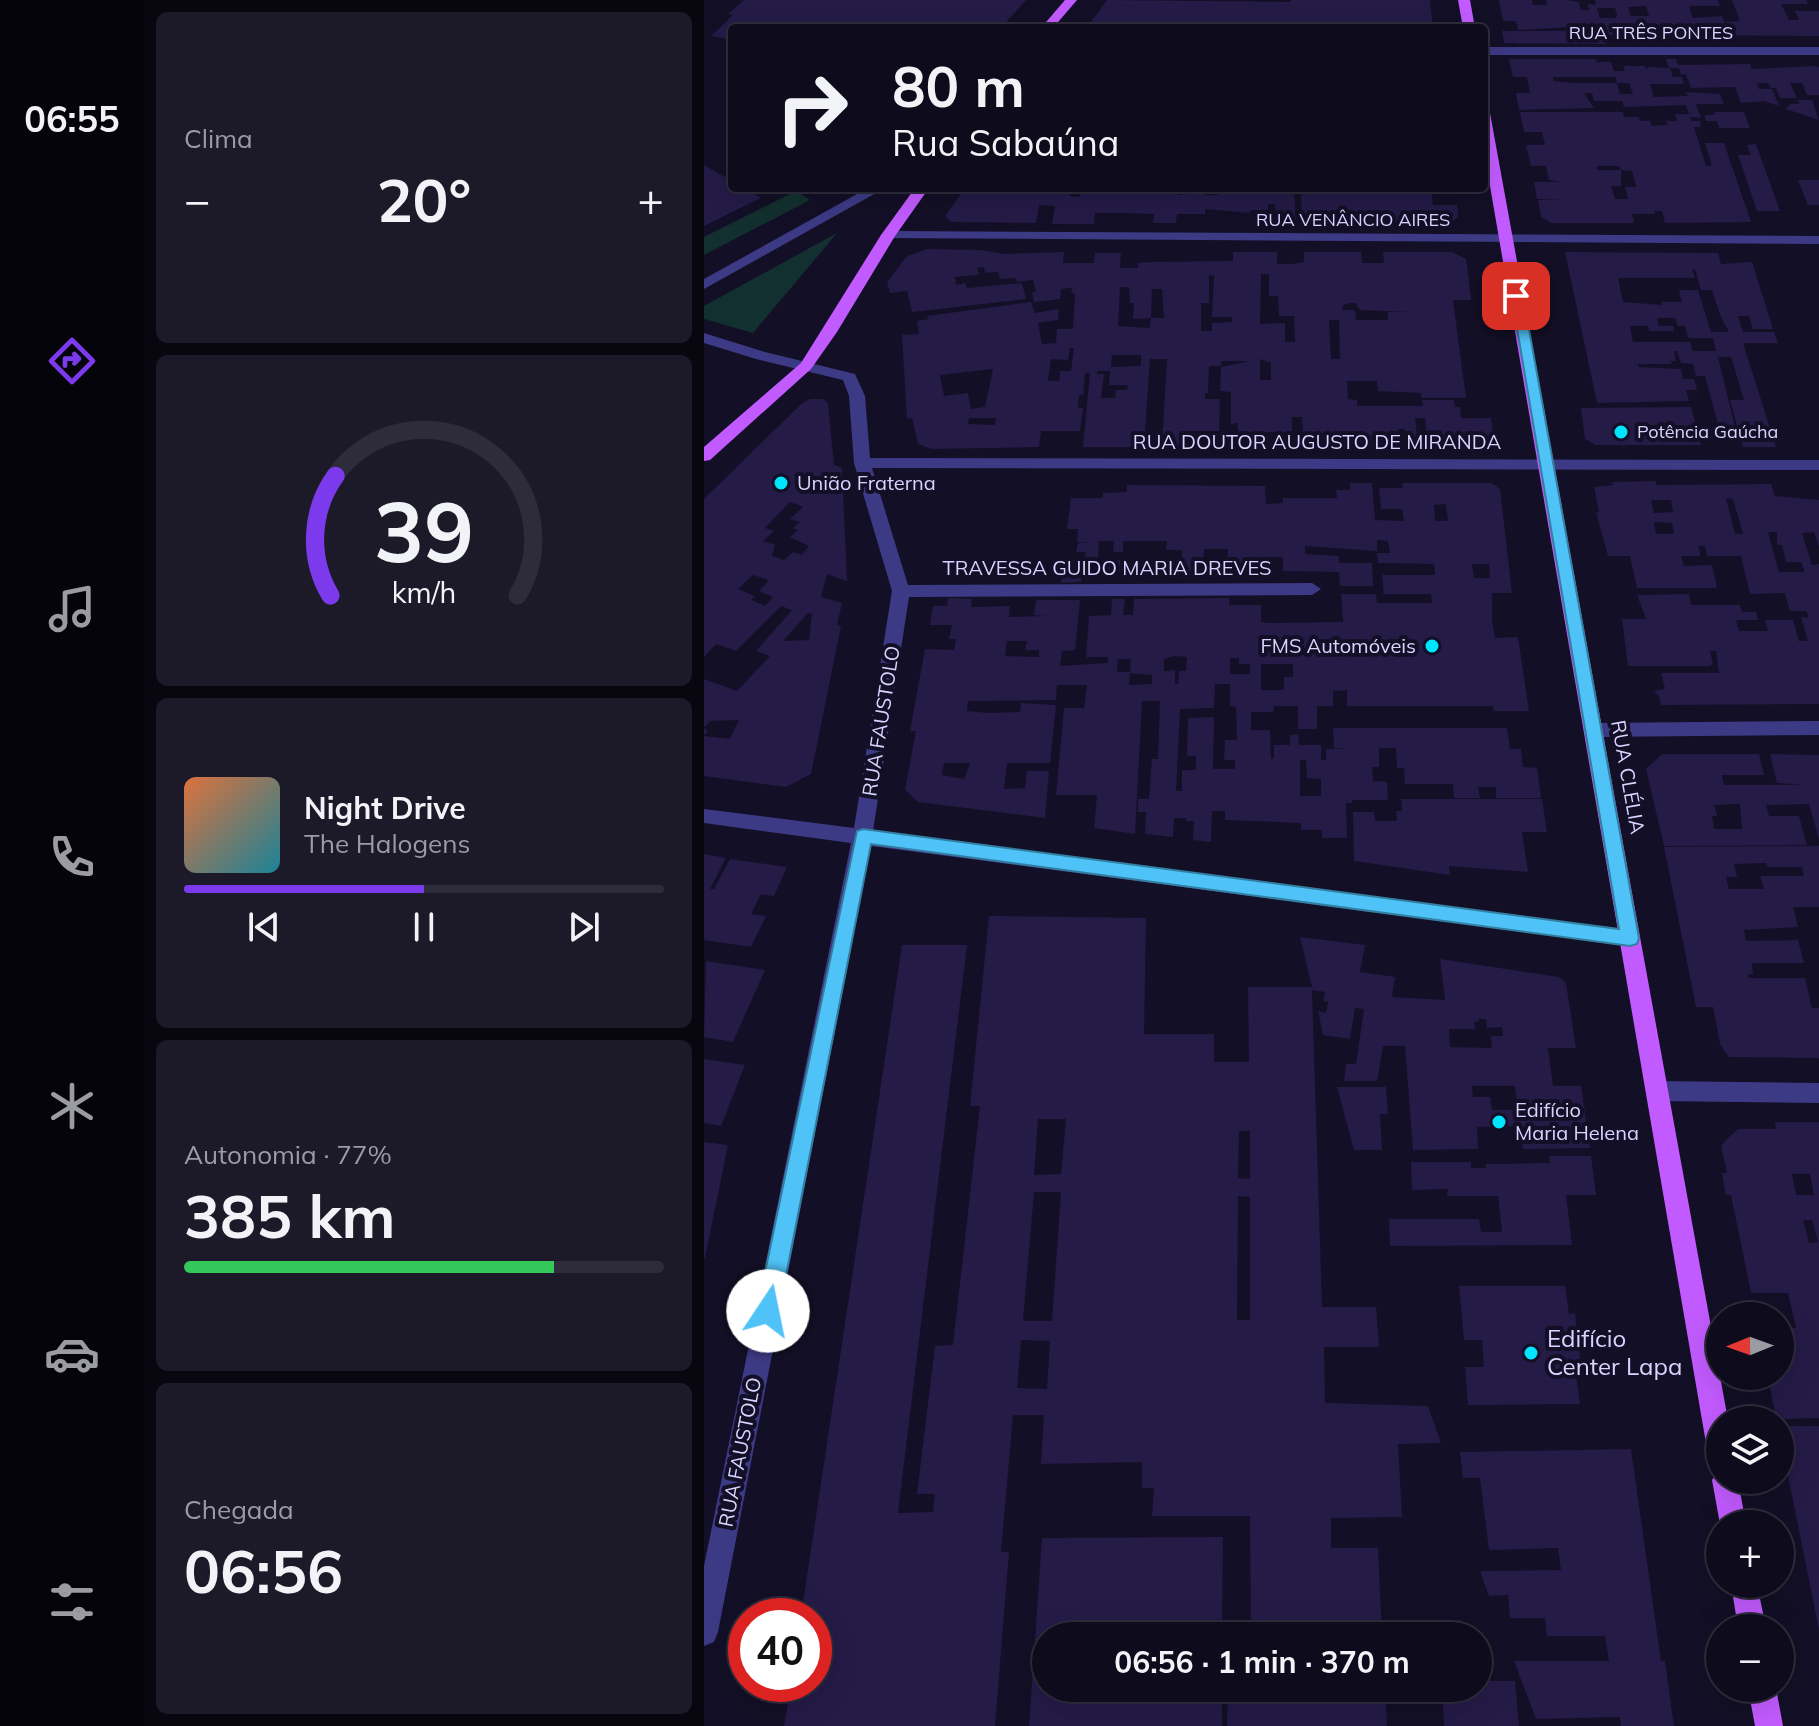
<!DOCTYPE html>
<html lang="pt">
<head>
<meta charset="utf-8">
<style>
  :root { --surface:#0e0b1c; --page:#1c1929; --text:#f1f3f6; --muted:#9b9ba3; --line:#2e2b3b; --accent:#7c3aed }
  body { margin:0; font-family:Mulish,sans-serif; background:var(--page); color:var(--text); height:100vh; display:flex; flex-direction:column; font-size:30px; white-space:nowrap }
  * { box-sizing:border-box; margin:0 }
  p { font-size:26px; color:var(--muted) }
  .icon { flex:none; width:44px; height:44px; fill:none; stroke:currentColor; stroke-width:2; stroke-linecap:round; stroke-linejoin:round }
  .map { position:relative; flex:1; overflow:hidden }
  .side { display:flex; flex-direction:column; gap:12px; padding:12px; background:#08060f; width:560px }
  .side>* { flex:none }
  .guide { position:absolute; left:24px; top:24px; width:760px; height:168px; border-radius:8px; box-shadow:0 8px 32px #0002,0 0 0 2px var(--line); background:#0e0b1c; color:var(--text); overflow:hidden }
  .needle { width:52px; rotate:269deg }
  .fabs { position:absolute; left:1002px; top:1302px; display:grid; gap:16px }
  .fabs a { display:grid; place-items:center; width:88px; height:88px; border-radius:50%; background:var(--surface); box-shadow:0 8px 32px #0002,0 0 0 2px var(--line); font-size:40px }
  .speed { position:absolute; left:24px; top:1598px; display:flex; gap:16px; font-size:40px; font-weight:700; text-align:center }
  .speed>* { display:grid; place-content:center; width:104px; height:104px; border-radius:50%; background:var(--surface); box-shadow:0 8px 32px #0002,0 0 0 2px var(--line); line-height:1 }
  .speed .limit { border:12px solid #d22; background:#fff; color:#111 }
  .pin { position:absolute; display:grid; place-items:center; width:68px; height:68px; color:#fff; margin:-34px; border-radius:16px; box-shadow:0 4px 12px #0006 }
  .me { position:absolute; width:88px; margin:-44px; rotate:11deg; stroke-linejoin:round; filter:drop-shadow(0 0 6px #0008) }
  .turn { display:flex; align-items:center; gap:28px; height:168px; padding:0 32px; font-size:36px }
  .turn .icon { width:104px; height:104px; stroke-width:2.5 }
  .turn b { display:block; font-size:56px; line-height:68px }
  .big { font-size:60px; font-weight:700; line-height:1.1 }
  .side .tile { flex:1; display:flex; flex-direction:column; justify-content:center; gap:12px; min-width:0; padding:0 28px; border-radius:12px; background:var(--page) }
  .side .dial { align-items:center; gap:0 }
  .dial svg { height:208px; overflow:visible; fill:none; stroke:var(--line); stroke-width:7; stroke-linecap:round; text-anchor:middle }
  .dial text { fill:var(--text); stroke:none }
  .song { display:flex; align-items:center; gap:24px }
  .cover { width:96px; height:96px; border-radius:12px; background:linear-gradient(135deg,hsl(20 70% 55%),hsl(190 70% 35%)) }
  .played { height:8px; border-radius:4px; background:linear-gradient(90deg,var(--accent) 50%,var(--line) 50%) }
  .keys { display:flex; justify-content:space-around; direction:ltr }
  .heat { display:flex; justify-content:space-between; align-items:center; font-size:44px; direction:ltr }
  .charge { height:12px; border-radius:6px; background:linear-gradient(90deg,#34c759 77%,var(--line) 0) }
  .trip { position:absolute; left:328px; top:1622px; width:460px; height:80px; border-radius:40px; background:var(--surface); box-shadow:0 8px 32px #0002,0 0 0 2px var(--line); font-weight:700; line-height:80px; text-align:center }
  main { display:flex; flex:1; min-height:0 }
  .tabs { display:flex; flex-direction:column; width:144px; justify-content:space-around; align-items:center; background:#06040b; color:var(--muted) }
  .tabs .icon { width:56px; height:56px }
  .tabs .current { color:var(--accent) }
  .tabs b { font-size:36px; color:var(--text) }
  .map>svg:first-child { display:block }
  .green { fill:#12302f }
  .building { fill:#241b47; fill-rule:evenodd }
  .lines { fill:none; stroke-linecap:round; stroke-linejoin:round }
  .minor { fill:#3d3a85; fill-rule:evenodd }
  .major { fill:#c25bff; fill-rule:evenodd }
  .route { fill:#4fc3f7; stroke:#337fa1; stroke-width:2 }
  .poi-dot { fill:#00e5ff; stroke:#130f26; stroke-width:3 }
  .labels { text-anchor:middle; stroke-width:8; stroke-linejoin:round; paint-order:stroke }
  .far-street-label { font-size:18px; fill:#d9d4ff; stroke:#130f26 }
  .far-poi-label { font-size:18px; fill:#d9d4ff; stroke:#130f26; text-anchor:start }
  .street-label { font-size:20px; fill:#d9d4ff; stroke:#130f26 }
  .poi-label { font-size:20px; fill:#d9d4ff; stroke:#130f26; text-anchor:start }
  .near-poi-label { font-size:24px; fill:#d9d4ff; stroke:#130f26; text-anchor:start }
</style>
</head>
<body>
<main>
<nav class="tabs">
<b>06:55</b>
<svg class="icon current" aria-label="directions" viewBox="0 0 24 24"><path d="M12 3l9 9-9 9-9-9zM9 14v-3h6M13 9l2 2-2 2"/></svg>
<svg class="icon" aria-label="music" viewBox="0 0 24 24"><path d="M9 18V5l10-2v13"/><circle cx="6" cy="18" r="3"/><circle cx="16" cy="16" r="3"/></svg>
<svg class="icon" aria-label="phone" viewBox="0 0 24 24"><path d="M5 4h4l2 5-3 2q2 4 5 5l2-3 5 2v4C11 20 4 13 5 4z"/></svg>
<svg class="icon" aria-label="climate" viewBox="0 0 24 24"><path d="M12 3v18M4 7l16 10M4 17L20 7"/></svg>
<svg class="icon" aria-label="car" viewBox="0 0 24 24"><path d="M5 17H2v-5l4-1 3-4h7l3 4 3 1v5h-3M9 17h6M6 11h13"/><circle cx="7" cy="17" r="2"/><circle cx="17" cy="17" r="2"/></svg>
<svg class="icon" aria-label="filters" viewBox="0 0 24 24"><path d="M4 7h16M4 17h16"/><circle cx="9" cy="7" r="2"/><circle cx="15" cy="17" r="2"/></svg>
</nav>
<section class="side">
<div class="tile"><p>Clima</p>
<div class="heat"><a>−</a><b class="big">20°</b><a>+</a></div>
</div>
<div class="tile dial"><svg viewBox="0 0 100 80">
<path d="M14 69A42 42 0 1 1 86 69"/>
<path d="M14 69A42 42 0 0 1 16 23" stroke="#7c3aed"/>
<text x="50" y="56" font-size="32" font-weight="700">39</text>
<text x="50" y="72" font-size="11">km/h</text>
</svg></div>
<div class="tile">
<div class="song"><i class="cover"></i><div><b>Night Drive</b><p>The Halogens</p></div></div>
<div class="played"></div>
<div class="keys"><svg class="icon" aria-label="previous" viewBox="0 0 24 24"><path d="M18 5L8 12l10 7zM5 5v14"/></svg><svg class="icon" aria-label="pause" viewBox="0 0 24 24"><path d="M8 5v14M16 5v14"/></svg><svg class="icon" aria-label="next" viewBox="0 0 24 24"><path d="M6 5l10 7-10 7zM19 5v14"/></svg></div>
</div>
<div class="tile"><p>Autonomia · 77%</p><b class="big">385 km</b><div class="charge"></div></div>
<div class="tile"><p>Chegada</p><b class="big">06:56</b></div>
</section>
<div class="map">
<svg width="1115" height="1726" viewBox="0 0 1115 1726">
  <rect width="100%" height="100%" fill="#130f26"/>
  <g class="green">
    <path d="M92,191L106,200L0,255V237Z"/>
    <path d="M133,233L49,333L0,319V306Z"/>
  </g>
  <g class="building">
    <path d="M40,0H322L297,28H28V40L7,36L29,15L24,14Z"/>
    <path d="M403,0L586,2L588,0H726L729,28H544L530,25L528,28H423L386,23Z"/>
    <path d="M795,0H828L829,5H843L842,0H862L875,2L877,10H885L884,4L892,5L891,0H1014L1016,6H985L989,18L1018,16L1024,32L1022,22L1036,21L1028,0H1102L1104,4H1077L1085,20H1095L1091,11H1115V36L900,35L903,44L800,43L798,31H882L867,27L814,30L812,21H799ZM942,6L945,16H927L924,7ZM893,8H911L913,15L912,18H896Z"/>
    <path d="M805,59H892L893,62H907L910,71H921L919,66H941L942,70L944,67L965,68L962,59H972L974,65L1046,64L1048,69L1111,66L1115,67V95H1103L1098,83H1086L1093,98H1076L1072,88H1067L1064,83H1053L1055,89H1068L1075,106L1060,101L1037,103L1031,87L987,88L982,74L977,75L975,68H966L969,77H978L980,84H946L950,97L984,96L982,92L1016,94L1020,104H992L997,118L986,117L988,121H996L997,127H990L1002,166H1008L1001,143H1020L1047,222L961,223L958,211H950L951,214H928L930,223H848L837,217L834,200L857,199H833L830,182H859L845,180L842,166H827L822,145H841L838,132H820L816,112H919L920,117H935L936,121H946L948,126L964,125L962,121H973L971,114H985L982,105L920,107L918,101H890L888,93H880L890,108L815,110L812,93H826L823,77H809ZM849,77H911L913,83H925L929,94H916L913,83H869L850,81ZM893,166H915L917,170L928,171L932,187H921L924,199H911L907,186H917V170H893Z"/>
    <path d="M1094,100H1108L1115,120L1082,109L1086,104H1095Z"/>
    <path d="M1010,112H1040L1046,128H1015L1013,121H1002L1000,115H1011Z"/>
    <path d="M1052,144L1076,211H1053L1034,155H1047L1043,145Z"/>
    <path d="M0,165L28,181V188H40L57,198L0,226Z"/>
    <path d="M1094,180H1115V205H1104Z"/>
    <path d="M261,188H367L366,196L376,197V188H394V193L475,188L474,195L484,194L485,188H501V195H514L517,188H590L592,223H564V214H572L571,204H564V210H546V213L501,209V214H473L472,223H449L450,214L418,213H391L390,224H348L351,206L335,205L332,223L247,222L241,216Z"/>
    <path d="M603,188H727L729,205H753L754,217L745,224L598,223L597,193H603Z"/>
    <path d="M223,249L277,250L300,254L360,252L359,263H390L391,253H417L416,268H434V263L449,262L529,261V252H573V264H588L600,262V252H657L658,263H680L679,252H748L762,259L767,297V300H749L762,398H718L717,393L674,391L673,381H643L644,399L653,400V406H719L718,400H750L751,407H756L757,418H787L790,440L778,447L702,446L701,429H694L696,446H630V434H599L598,417H588V432H534V423L527,424V392L516,391L517,367L546,361H517V366H505L504,393H501V399H516L515,431H480L479,446H458L463,359H446L440,447H379L386,373H381L379,395H375L374,408H379L376,431H337L335,447L227,449L214,444L208,418L203,419L198,335L215,334L213,321L225,319L223,316L327,302L331,313L355,309L354,320L334,323L338,344L352,343L353,329H369L371,293H367L368,288L357,289L356,299L330,302L328,292H332L329,280L313,282L311,278L296,279L294,272L281,273L280,267L273,268L275,275L251,277L252,285L261,283L263,288L318,283L322,299L208,312L203,291L186,293L183,282L203,256ZM557,274H565V296H574L575,316H590L591,342H581V323L556,324ZM505,275L510,276L508,317H528V322L508,323V331H497V303H505ZM416,287H425L426,303H430L429,319L447,318L446,328L414,326ZM448,289H458L460,318H447ZM645,303H651L656,310L705,312H684V320H652L651,310H638L639,305ZM625,320H635L636,359H627ZM366,348H370L367,371H356L355,381H344L347,359L364,360ZM408,355H437V366L407,367ZM556,359L567,363V380H556ZM289,369L281,407L267,409L264,393L240,396L236,375ZM393,371H406L405,385H424L423,390H412L411,398H397L400,374H393ZM265,418H292L291,425L264,424ZM711,418H721L722,431L737,430L738,435H713Z"/>
    <path d="M861,252L1014,253L1017,264L1048,262L1069,329H1049L1045,316H1034L1039,332H1070L1074,343H1039L1072,447H1039L1026,400H1040L1027,357H1014L1034,439H1018L1001,376H992L989,364L977,363L973,351H970L972,361H967L968,364H934L935,367L977,369L979,379H990L993,390H982L985,401L893,403ZM988,269H991L997,290H1008L1016,315L1025,332H1007L994,290H975L978,302H957L958,305L919,302L914,278H991ZM953,318H971L974,326H981L984,338H1009L1012,351H989L986,342H929L926,326H944L945,331H970L969,326H955Z"/>
    <path d="M106,399H120L124,404L130,465L138,468L143,581L123,574L117,597L138,603L133,625L137,626L107,774L82,787L0,776V728L4,731L0,736L26,739L35,720L6,721L0,728V679L33,691L66,656L52,651L88,610L77,606L32,651L12,644L0,657V499L97,404ZM86,502L99,507L86,519L96,522L89,528L94,530L86,537L105,546L98,555L89,552L80,560L68,556L71,545L59,541L70,531L61,528ZM49,575L65,580L55,591L69,597L61,606L47,600L51,596L34,589ZM104,613L108,614L105,640L79,641Z"/>
    <path d="M987,407L997,445H892L881,439L877,408Z"/>
    <path d="M952,481V485L1067,484L1071,496L1115,500V547L1110,532L1098,533L1108,565L1115,564V704L957,705L955,696L950,691L961,689L957,673H1015L1012,651H1006L1009,664L1005,666H924L918,619H942L933,595L985,594L987,605H1036L1038,612H1052L1054,620H1032L1035,631H1064L1061,620H1089L1095,641H1104L1097,617L1105,618L1102,611H1086L1081,593L1046,594L1037,556H1003L1001,546H994L997,556H977L980,566L1008,565L1013,588H933L926,556H904L892,513L895,512L890,487L909,485L908,482ZM1022,498L1029,499L1039,534H1031ZM947,500H967L969,512L950,513ZM950,522L968,523L970,534H952ZM1064,532H1073V545H1078L1082,562H1097L1101,572H1075Z"/>
    <path d="M646,483H668L671,520L700,521L698,509H677L675,488H699L698,483H787L796,489L808,593H788V620L791,638L814,637L825,711H790L789,706H643V690L629,691V706H613V729H594V706H570L569,712H547V730H566L567,759H570V745H586V735L594,734L595,745H617V760H622V749H645L630,748L629,728H803L806,749H817L819,767L833,768L837,798H792V787H774L776,798H750L749,784H701L700,768H693L692,748H675V767H668L669,781L683,782L684,800H648V803H642L643,838H618V830H597V823L521,820V811H508L507,842L489,840L490,821H482V818H470L469,837L441,834L442,812H434V799H445L448,759H454L456,701H438L431,834L390,828L393,795H352L360,708H380L383,685H353L352,700L264,701L263,711L284,713L316,712L317,703L352,705L346,763H303L300,789L321,788L323,771H345L341,818L214,802L201,790L212,731H206L221,649L250,650L252,639H245L248,625H226L229,606H243L244,598L268,599L267,607L306,606L305,617L342,616L330,615L332,600H376L371,650L358,651L356,666L404,663V657H382L385,616L407,615L408,599H421L419,615H429L430,599L525,598V605H557V622L565,623L639,622L637,594H672L673,603H728L727,594H680L678,575H731L730,564L674,563L673,553H686L684,541L673,540V551L601,546V554L635,556V563H668L669,586H636L635,572L579,571V557H562L563,571H510V559H523L524,549H500L499,565L488,564L487,572H461L462,561L478,562V550H462L463,541H419V552H409L410,541H395L393,572H378L377,582L357,583L360,563H380L382,552H372L374,543H384L373,542L374,529H363L367,498H399V493L423,492V485L561,486L562,504L579,503V498H633L632,490H646ZM742,504L744,521H731L730,505ZM768,564H785L786,578H770ZM303,641H323L321,650H335V657L301,656ZM471,656L483,657L482,671H475L474,684H471V670L460,671V659ZM526,658H535V664H546V674H526ZM414,659H427L426,672H413ZM557,664H589V677H580V690H557ZM426,673L448,675V684L425,685ZM511,684H526V706L532,707L533,740H521L520,760H531V769H509L510,717L484,718L483,756H492V770H478V791H472L476,709L510,708ZM596,760H602L603,778L617,779V796H596ZM240,763H266L260,779L238,775Z"/>
    <path d="M418,560L417,572H398V561Z"/>
    <path d="M958,754H1055L1060,775H1018L1020,785H1100L1073,783L1066,754L1115,755V839L1105,804L1062,805L1065,816H1095L1103,845L960,846L942,769ZM1036,804L1038,829H1010L1008,816H1013L1010,805Z"/>
    <path d="M697,799H838L843,832H818L824,872L745,866L746,875L650,861L649,812H670L671,821H693L692,811H698Z"/>
    <path d="M1115,846V907H1089L1094,927L1040,930L1042,941L1094,940L1100,963H1048L1049,974H1044V978H1101L1108,1008H1115V1058L1025,1057L1016,1044L1009,1007H992L960,847ZM1062,863L1064,867H1098L1100,876H1056L1060,889H1025L1022,877H1033L1030,864Z"/>
    <path d="M0,854L22,858L6,889H10L26,859L83,867L70,896L57,894L47,914L62,916L47,947L0,940Z"/>
    <path d="M285,916L442,918L440,1034H510V1062H545L544,987H608L596,937L661,945L656,972L691,977L688,997L741,1000L736,959L855,977L862,983L872,1048H844L849,1086H877L886,1148L819,1149L816,1126L773,1127L774,1149L709,1150L701,1046H679L673,1081H640L642,1064H652L660,1009L651,1008L646,1039L619,1035L614,1011L622,1013L624,1002L619,1001L621,992L608,990L618,1307H672L675,1347H620L621,1403L724,1406L737,1443L694,1444L698,1517L627,1518V1548H674L678,1636H547L546,1516H448L450,1488H438V1462L337,1464L340,1415H309L297,1552H305L291,1726H80L87,1684H110V1616H97L198,945H263L194,1513L229,1512L231,1494H213L231,1346L249,1345L276,1106H266ZM774,1019H782L783,1028L798,1027L799,1036H787L788,1048L746,1047L745,1029H771L770,1022H775ZM768,1086H811L814,1110H788L786,1097H769ZM334,1119H362L357,1174L330,1175ZM535,1131H546V1179L534,1178ZM330,1192H357L348,1321H319ZM534,1196L546,1197V1320H533ZM317,1340L346,1341L343,1389L313,1388Z"/>
    <path d="M2,961L61,970L29,1042L0,1037Z"/>
    <path d="M0,1059L41,1065L17,1126L0,1123Z"/>
    <path d="M633,1087H682L684,1114H676L678,1150H650Z"/>
    <path d="M1071,1122H1115V1418L1072,1419L1064,1376H1076V1328H1092L1084,1293H1047L1027,1195H1022L1020,1185L1018,1173H1023L1017,1146L1020,1142L1034,1129H1072ZM1088,1174H1106L1110,1195H1092ZM1099,1220H1108L1114,1242L1105,1243Z"/>
    <path d="M0,1142L24,1145L1,1258H0Z"/>
    <path d="M845,1156H887L892,1195H862L868,1245L686,1246L685,1219H775L777,1232H798L794,1196H743L744,1189L708,1190L707,1162H767V1168H782V1164L846,1163Z"/>
    <path d="M755,1286H861L865,1314L871,1313L878,1375H872L876,1404L764,1405L761,1367H780L778,1340H760Z"/>
    <path d="M1076,1426H1115V1630L1076,1436Z"/>
    <path d="M927,1449L957,1661H961L970,1726H917L916,1717L832,1719L810,1661H905L901,1636H843L841,1618H806L804,1595L785,1596L776,1571L857,1570L854,1548L785,1550L776,1478H759L756,1452Z"/>
    <path d="M519,1537L518,1636H342V1688H518V1726H325L338,1538Z"/>
    <path d="M774,1681H811L815,1726H740L738,1688H774Z"/>
    <path d="M524,1688H681L683,1726H523Z"/>
  </g>
  <g class="lines">
    <g class="minor">
      <rect x="780" y="47" width="335" height="8"/>
      <path d="M164,188H181L0,289V279Z"/>
      <path d="M184,231L1115,236V244L179,238L177,235Z"/>
      <path d="M0,333L61,352L151,374L161,396L166,458L1115,460V470L168,468L204,585L608,583L617,589L608,595L205,597L169,831L926,930L933,932L936,938L933,944L926,946L167,846L14,1632L10,1642L0,1646V1566L147,843L0,823V809L150,828L188,591L150,463L145,396L139,380L52,359L0,343Z"/>
      <path d="M1115,721V735L889,737L880,730L889,723Z"/>
      <path d="M953,1081L1115,1083V1103L953,1101L945,1098L942,1091L945,1084Z"/>
    </g>
    <g class="major">
      <path d="M361,0H373L349,28H337Z"/>
      <path d="M754,0H766L771,28H759Z"/>
      <path d="M780,109L786,113L1024,1420H1016V1462L1007,1458L1003,1449L780,151Z"/>
      <path d="M211,188H225L191,236L133,332L107,369L6,460L0,461V447L97,363L177,235Z"/>
      <path d="M1016,1469V1480H1034L1042,1524H1016L1008,1480Z"/>
      <path d="M1027,1584H1053L1062,1628H1034Z"/>
      <path d="M1044,1688H1072L1079,1726H1051Z"/>
    </g>
  </g>
  <path class="route" d="M807,293L819,296L935,938L933,944L926,946L167,844L75,1311L72,1318L64,1321L57,1318L53,1311L153,831L159,829L915,929Z"/>
  <g class="poi-dot">
    <circle cx="917" cy="432" r="8"/>
    <circle cx="77" cy="483" r="8"/>
    <circle cx="728" cy="646" r="8"/>
    <circle cx="795" cy="1122" r="8"/>
    <circle cx="827" cy="1353" r="8"/>
  </g>
  <g class="labels">
    <g class="far-street-label">
      <text x="947" y="39">RUA TRÊS PONTES</text>
      <text x="649" y="226">RUA VENÂNCIO AIRES</text>
    </g>
    <g class="far-poi-label">
      <text x="933" y="438">Potência Gaúcha</text>
    </g>
    <g class="street-label">
      <text x="613" y="449">RUA DOUTOR AUGUSTO DE MIRANDA</text>
      <text x="403" y="575">TRAVESSA GUIDO MARIA DREVES</text>
      <text transform="translate(177 721) rotate(-81)" y="7">RUA FAUSTOLO</text>
      <text transform="translate(924 777) rotate(80)" y="7">RUA CLÉLIA</text>
      <text transform="translate(36 1452) rotate(-79)" y="7">RUA FAUSTOLO</text>
    </g>
    <g class="poi-label">
      <text x="93" y="490">União Fraterna</text>
      <text x="712" y="653" text-anchor="end">FMS Automóveis</text>
      <text x="811" y="1117">Edifício<tspan x="811" dy="23">Maria Helena</tspan></text>
    </g>
    <g class="near-poi-label">
      <text x="843" y="1347">Edifício<tspan x="843" dy="28">Center Lapa</tspan></text>
    </g>
  </g>
</svg>
<div class="fabs">
<a><svg class="needle" viewBox="-14 -14 28 28"><path d="M0-13l5 13h-10z" fill="#e53935"/><path d="M0 13l5-13h-10z" fill="#9b9ba3"/></svg></a>
<a><svg class="icon" aria-label="layers" viewBox="0 0 24 24"><path d="M12 4l9 5-9 5-9-5zM3 14l9 5 9-5"/></svg></a>
<a>+</a>
<a>−</a>
</div>
<div class="speed"><div class="limit">40</div></div>
<div class="pin" style="left:812px;top:296px;background:#d93025"><svg class="icon" aria-label="arrive" viewBox="0 0 24 24"><path d="M6 21V4h12l-3 4 3 4H6"/></svg></div>
<svg class="me" style="left:64px;top:1311px" viewBox="-20 -20 40 40"><circle r="19" fill="#fff"/><path d="M0-13L10 11 0 6-10 11z" fill="#4fc3f7"/></svg>
<div class="trip">06:56 · 1 min · 370 m</div>
<div class="guide">
<div class="turn"><svg class="icon" aria-label="right" viewBox="0 0 24 24"><path d="M7 20v-9h11M14 6l5 5-5 5"/></svg><div><b>80 m</b>Rua Sabaúna</div></div>
</div>
</div>
</main>
</body>
</html>
